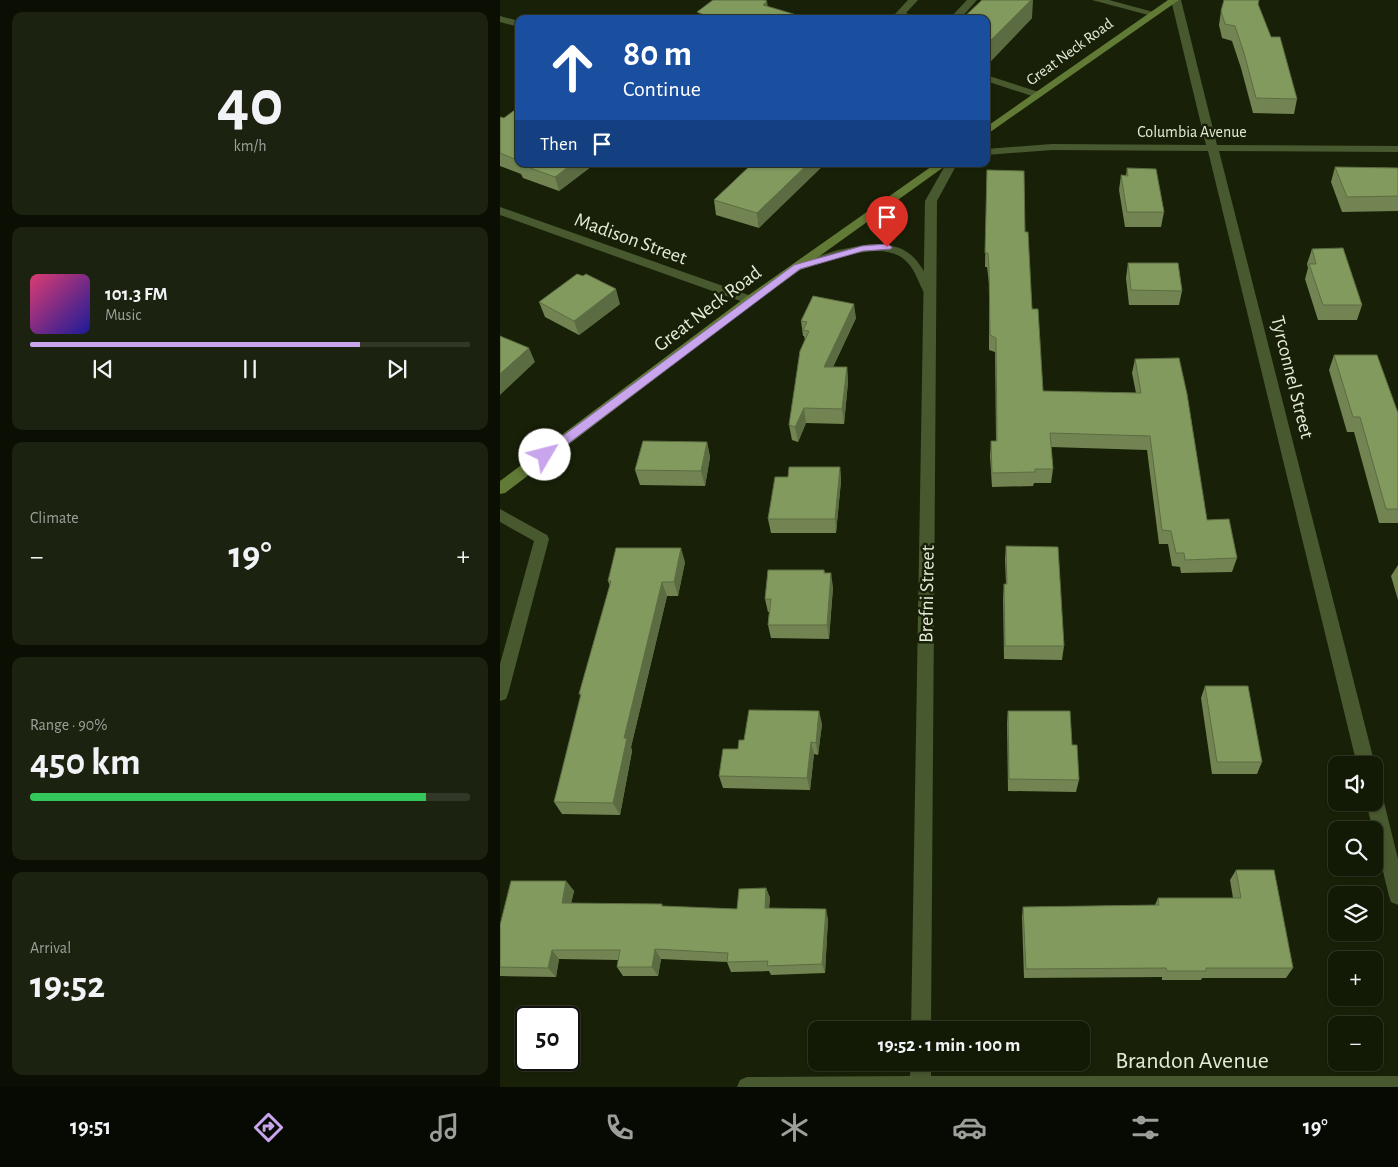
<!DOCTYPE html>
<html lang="en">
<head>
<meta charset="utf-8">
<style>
  :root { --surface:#121905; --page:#1b220f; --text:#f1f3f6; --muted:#9ca09a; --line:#313827; --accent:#c9a5ee }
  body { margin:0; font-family:"Alegreya Sans",sans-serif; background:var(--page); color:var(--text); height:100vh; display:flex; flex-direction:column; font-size:19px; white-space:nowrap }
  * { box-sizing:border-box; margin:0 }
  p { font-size:16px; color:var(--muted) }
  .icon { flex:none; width:28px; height:28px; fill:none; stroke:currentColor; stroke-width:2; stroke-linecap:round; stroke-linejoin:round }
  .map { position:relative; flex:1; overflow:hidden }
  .drawer { display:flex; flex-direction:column; gap:12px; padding:12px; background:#0a0e03; width:500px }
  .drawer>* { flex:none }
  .top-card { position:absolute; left:15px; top:15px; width:475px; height:152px; border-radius:10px; box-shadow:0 1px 4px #0004,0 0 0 1px var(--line); background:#1a4fa0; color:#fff; overflow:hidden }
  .controls { position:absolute; left:828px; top:756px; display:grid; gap:10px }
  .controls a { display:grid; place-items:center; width:55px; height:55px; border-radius:10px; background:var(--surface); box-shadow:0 1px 4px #0004,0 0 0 1px var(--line); font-size:25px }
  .speed { position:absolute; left:15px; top:1006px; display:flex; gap:10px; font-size:25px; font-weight:700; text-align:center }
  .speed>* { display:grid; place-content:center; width:65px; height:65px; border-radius:50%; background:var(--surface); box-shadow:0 1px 4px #0004,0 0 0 1px var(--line); line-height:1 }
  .speed .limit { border:2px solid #111; border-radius:8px; background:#fff; color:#111 }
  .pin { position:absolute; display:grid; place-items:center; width:42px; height:42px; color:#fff; margin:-51px -21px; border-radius:50% 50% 50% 0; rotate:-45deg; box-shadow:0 0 5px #0007 }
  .pin .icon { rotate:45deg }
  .me { position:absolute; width:55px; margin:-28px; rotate:53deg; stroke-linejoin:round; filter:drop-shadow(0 0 4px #0008) }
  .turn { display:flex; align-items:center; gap:18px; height:105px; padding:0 25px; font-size:22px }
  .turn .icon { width:65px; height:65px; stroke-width:2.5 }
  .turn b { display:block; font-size:35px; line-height:42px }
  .then { display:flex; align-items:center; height:48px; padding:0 25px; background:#0003; gap:10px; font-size:19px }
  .big { font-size:38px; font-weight:600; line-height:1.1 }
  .drawer .widget { flex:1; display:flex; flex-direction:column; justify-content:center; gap:8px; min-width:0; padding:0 18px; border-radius:10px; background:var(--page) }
  .drawer .dial { align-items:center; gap:0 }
  .dial b { font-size:65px; line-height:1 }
  .song { display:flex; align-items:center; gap:15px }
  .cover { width:60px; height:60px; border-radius:8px; background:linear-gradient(135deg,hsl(340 70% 55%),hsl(240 70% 35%)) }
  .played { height:5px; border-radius:2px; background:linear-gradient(90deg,var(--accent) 75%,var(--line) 75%) }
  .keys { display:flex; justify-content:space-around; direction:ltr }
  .heat { display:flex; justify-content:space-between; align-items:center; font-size:28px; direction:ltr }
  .charge { height:8px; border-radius:4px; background:linear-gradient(90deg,#34c759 90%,var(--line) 0) }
  .trip { position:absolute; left:308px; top:1021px; width:282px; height:50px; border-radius:10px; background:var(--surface); box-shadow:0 1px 4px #0004,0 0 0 1px var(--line); font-weight:600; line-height:50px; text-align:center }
  .tabs { display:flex; height:80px; justify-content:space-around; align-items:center; background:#070a02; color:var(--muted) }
  .tabs .icon { width:35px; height:35px }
  .tabs .selected { color:var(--accent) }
  .tabs b { font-size:22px; color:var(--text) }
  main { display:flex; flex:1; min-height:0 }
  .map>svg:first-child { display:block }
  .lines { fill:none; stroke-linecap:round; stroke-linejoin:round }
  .lane { fill:#48582f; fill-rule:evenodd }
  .street { fill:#48582f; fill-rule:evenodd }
  .secondary { fill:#617a36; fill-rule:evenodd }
  .wall { fill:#718452 }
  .shaded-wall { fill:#5c6c42 }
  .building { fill:#839a5f; stroke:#5c6c42 }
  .route { fill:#c9a5ee; stroke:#836b9b }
  .labels { text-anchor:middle; stroke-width:5; stroke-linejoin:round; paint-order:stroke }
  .far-street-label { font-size:16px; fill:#e3eada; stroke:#182107 }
  .street-label { font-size:20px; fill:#e3eada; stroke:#182107 }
  .near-street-label { font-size:24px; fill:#e3eada; stroke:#182107 }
</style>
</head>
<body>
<main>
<section class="drawer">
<div class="widget dial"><b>40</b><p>km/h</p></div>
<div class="widget">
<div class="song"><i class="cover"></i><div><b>101.3 FM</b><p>Music</p></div></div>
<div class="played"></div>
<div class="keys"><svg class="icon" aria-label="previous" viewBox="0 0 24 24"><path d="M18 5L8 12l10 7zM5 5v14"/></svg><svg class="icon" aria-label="pause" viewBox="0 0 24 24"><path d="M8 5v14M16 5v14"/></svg><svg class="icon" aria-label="next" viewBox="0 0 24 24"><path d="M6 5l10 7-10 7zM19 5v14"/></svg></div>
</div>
<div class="widget"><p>Climate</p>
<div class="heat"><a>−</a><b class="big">19°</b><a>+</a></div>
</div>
<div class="widget"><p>Range · 90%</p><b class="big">450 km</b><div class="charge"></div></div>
<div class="widget"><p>Arrival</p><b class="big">19:52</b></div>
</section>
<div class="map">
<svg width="898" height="1087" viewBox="0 0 898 1087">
  <rect width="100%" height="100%" fill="#182107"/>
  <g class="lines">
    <g class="lane">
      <path d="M408,0H418L406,13L421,19H405L395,14Z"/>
      <path d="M467,0H477L460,19H449Z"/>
      <path d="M486,75L542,93L543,95L538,98L486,81Z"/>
      <path d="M370,244C413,244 417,259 436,293L434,296H426C419,285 416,271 407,262C383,236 325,263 297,271L291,267L293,264L338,250Z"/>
    </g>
    <g class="street">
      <path d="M592,0H609L657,13L652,16Z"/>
      <path d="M671,0H681L717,145L898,146V152L719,151L875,765L874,767V765H857L708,151L552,150L486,155V149L552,144L706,145Z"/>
      <path d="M0,16L19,21V27L0,22Z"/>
      <path d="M446,164H457L437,201L431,1030H411L425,201Z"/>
      <path d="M0,207L254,297L256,300L254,303H246L0,215Z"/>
      <path d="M0,509L47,535L49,539L8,694L6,699L0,701V664L34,541L0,522Z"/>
      <path d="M874,790L880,792L883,798L898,859V905L891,902L889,896L866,802H874Z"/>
      <path d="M411,1062H431V1076H898V1087H237L240,1080L247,1077L410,1076Z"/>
    </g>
    <g class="secondary">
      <path d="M668,0H679L486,135V127Z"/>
      <path d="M435,164H448L254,303L5,493L0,494V481L246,297Z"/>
    </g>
  </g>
  <g class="wall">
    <path d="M721,11L771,37L797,99L794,114L753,113L741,68L732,41L722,38L719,25Z"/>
    <path d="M532,18L489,63L486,62V19Z"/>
    <path d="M19,107V164H91L92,166L59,191L23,178L21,174L0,166V117L4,118Z"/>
    <path d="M252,164L259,228L216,215L214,200Z"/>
    <path d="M835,167L898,168V211L842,212L831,182Z"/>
    <path d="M627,168L664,212L661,227H625L619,190L621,175H626Z"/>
    <path d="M487,170L525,232L532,309L543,391L636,393L632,373L635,359L707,520L737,558L732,572L681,573L680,567L672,566L668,544H659L647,450L551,447L553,469L551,483H534L533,486L492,487L490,456L491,441H496L495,352L489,350V283L487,267H485Z"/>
    <path d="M812,249L862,305L857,320H818L805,279L808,268L807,264Z"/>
    <path d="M628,263L682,291L679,305H629L626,278Z"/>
    <path d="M39,302L120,304L79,335L45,317Z"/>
    <path d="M356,318L333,367H347L348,382L344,424L306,423L298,442L292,440L289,425L305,340L304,336H303L301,321Z"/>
    <path d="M834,355L898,413V523H879L854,432H847L829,370Z"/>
    <path d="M207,442L210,457L205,486L140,485L135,470Z"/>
    <path d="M340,467L341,481L336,533H271L268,519L288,477Z"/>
    <path d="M506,546L564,646L562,660L504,659L503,598L504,584H506L505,560Z"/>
    <path d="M185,562L178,596H167L131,747L132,751L120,815L62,814L54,802L81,696L79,694L110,586L108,581Z"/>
    <path d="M898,565V600L891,576Z"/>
    <path d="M324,570L325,573L333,587L329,639L271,638L268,625L269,612H268L265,599Z"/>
    <path d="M705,686L762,762L757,774H712L701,698Z"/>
    <path d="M508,711L572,745L579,780L576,792L508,791L507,723Z"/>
    <path d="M322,724L318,755L314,754L310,790L223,788L219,776L244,740Z"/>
    <path d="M736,870L793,968L786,978H702L701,980H662V977L524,978L522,917L523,907L655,905L658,898H733L730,880Z"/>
    <path d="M66,881L74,891L71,903L237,909L266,888L270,898L269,908L328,919L325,973L271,975L269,971L231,972L227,962L161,959L158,976H123L117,967L118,960L59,959L56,977L0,976V925Z"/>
  </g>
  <g class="shaded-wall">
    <path d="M531,0H533L532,18L489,63V42Z"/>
    <path d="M267,1L269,15L263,5Z"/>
    <path d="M72,164H91L92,166L59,191L55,177Z"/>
    <path d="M308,164H325L259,228L257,213Z"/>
    <path d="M116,289L120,304L79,335L74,321Z"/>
    <path d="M354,304L356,318L326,382L324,367Z"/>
    <path d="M29,348L35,362L0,395V374Z"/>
    <path d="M347,367L348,382L344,424L342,409Z"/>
    <path d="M304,408L306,423L298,442L295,427Z"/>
    <path d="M207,442L210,457L205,486L201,471Z"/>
    <path d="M340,467L341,481L336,533L335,519Z"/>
    <path d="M181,548L185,562L178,596L174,582Z"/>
    <path d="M331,573L333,587L329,639L327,625Z"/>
    <path d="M162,582L167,596L131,747L132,751L120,815L113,803L124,738Z"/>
    <path d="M319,711L322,724L318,755L316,743Z"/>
    <path d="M311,742L314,754L310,790L307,778Z"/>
    <path d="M66,881L74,891L69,913L62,903Z"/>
    <path d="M266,888L270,898L268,918L265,908Z"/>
    <path d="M326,909L328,919L325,973L322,964Z"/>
    <path d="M155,949L161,959L158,976L152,967Z"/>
    <path d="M52,950L59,959L56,977L48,968Z"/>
  </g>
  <g class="building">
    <path d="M213,0H264L267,1L263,5L300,16L296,19H195L202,14L197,12Z"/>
    <path d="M482,0H531L489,42L486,41V19H462Z"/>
    <path d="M724,0H759L758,4L771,37H780L797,99L756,98L744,53L735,26L725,24L721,11Z"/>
    <path d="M19,107V161L0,153V117L4,118Z"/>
    <path d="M19,164H72L55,177Z"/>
    <path d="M252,164H308L257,213L214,200Z"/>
    <path d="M835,167L898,168V196L847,197Z"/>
    <path d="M627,168L656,169L664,212H627L621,175L628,176Z"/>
    <path d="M487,170L524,171L525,232H528L532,309H538L543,391L641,393L635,359L679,358L687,394L707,520L729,519L737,558L685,560L684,553H676L671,531L662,530L650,436L550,433L553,469H535V472L492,473L491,441H497L496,338L490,335L489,268L488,253H485Z"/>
    <path d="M843,248L862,305H823L809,264H816L812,249Z"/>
    <path d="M628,263H678L682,291L631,290Z"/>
    <path d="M77,274L83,276L86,274L116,289L74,321L39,302Z"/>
    <path d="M313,296L354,304L324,367H347L342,409L304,408L295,427L289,425L300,351L309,331L303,330L307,322L301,321Z"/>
    <path d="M0,336L29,348L0,374Z"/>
    <path d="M834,355H877L898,413V509H886L860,417H853Z"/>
    <path d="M143,441L207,442L201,471L135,470Z"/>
    <path d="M289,467H340L335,519H268L275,477H288Z"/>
    <path d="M506,546L558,547L564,646H505L504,584H507Z"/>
    <path d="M116,548H181L174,582H162L124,738H127L113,803L54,802L81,694H79L111,581H108Z"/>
    <path d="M268,570H324V573H331L327,625H268L271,599H265Z"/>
    <path d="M705,686H748L762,762H717Z"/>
    <path d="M249,710L319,711L316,743L311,742L307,778L219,776L223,749H238L239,740H244Z"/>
    <path d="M508,711H570L572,745H577L579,780L509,779Z"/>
    <path d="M736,870H774L793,968H706V971H667L666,968L526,969L523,907L659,905L658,898H741Z"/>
    <path d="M11,881H66L62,903L162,904V906L237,909L239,889L266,888L265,908L326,909L322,964L267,966L268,961L227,962L228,953L155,949L152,967H117L120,950H52L48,968L0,967V925Z"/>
  </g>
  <path class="route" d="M387,244L392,247L391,249L363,251L300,269L49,458H41V452L294,265L362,246Z"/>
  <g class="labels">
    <g class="far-street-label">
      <text transform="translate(569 51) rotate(-36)" y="6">Great Neck Road</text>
      <text x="692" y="137">Columbia Avenue</text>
    </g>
    <g class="street-label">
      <text transform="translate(131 238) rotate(20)" y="7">Madison Street</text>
      <text transform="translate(207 308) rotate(-37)" y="7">Great Neck Road</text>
      <text transform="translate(793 377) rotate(76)" y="7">Tyrconnel Street</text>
      <text transform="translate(426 594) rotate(-89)" y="7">Brefni Street</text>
    </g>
    <g class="near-street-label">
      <text x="692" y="1068">Brandon Avenue</text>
    </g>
  </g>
</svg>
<div class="controls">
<a><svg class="icon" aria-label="sound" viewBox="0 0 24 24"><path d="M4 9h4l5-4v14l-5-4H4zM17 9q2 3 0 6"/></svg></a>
<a><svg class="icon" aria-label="search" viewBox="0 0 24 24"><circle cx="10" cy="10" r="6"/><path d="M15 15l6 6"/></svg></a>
<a><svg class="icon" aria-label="layers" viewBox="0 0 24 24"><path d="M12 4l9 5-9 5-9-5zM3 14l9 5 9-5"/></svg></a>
<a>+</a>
<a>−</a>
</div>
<div class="speed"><div class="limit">50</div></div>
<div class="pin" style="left:387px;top:247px;background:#d93025"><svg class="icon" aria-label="arrive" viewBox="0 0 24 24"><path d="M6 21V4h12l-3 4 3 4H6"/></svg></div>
<svg class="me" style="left:45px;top:455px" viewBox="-20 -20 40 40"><circle r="19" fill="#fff"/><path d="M0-13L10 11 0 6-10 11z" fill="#c9a5ee"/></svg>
<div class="trip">19:52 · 1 min · 100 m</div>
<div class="top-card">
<div class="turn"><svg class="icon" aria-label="ahead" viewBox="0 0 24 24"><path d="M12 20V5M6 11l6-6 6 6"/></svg><div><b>80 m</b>Continue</div></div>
<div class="then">Then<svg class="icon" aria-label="arrive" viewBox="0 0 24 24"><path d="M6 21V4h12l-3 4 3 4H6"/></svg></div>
</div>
</div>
</main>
<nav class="tabs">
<b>19:51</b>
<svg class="icon selected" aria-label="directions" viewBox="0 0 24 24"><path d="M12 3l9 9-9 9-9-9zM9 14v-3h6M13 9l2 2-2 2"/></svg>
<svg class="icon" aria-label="music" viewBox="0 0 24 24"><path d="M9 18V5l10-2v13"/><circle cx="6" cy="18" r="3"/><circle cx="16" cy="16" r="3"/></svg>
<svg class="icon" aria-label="phone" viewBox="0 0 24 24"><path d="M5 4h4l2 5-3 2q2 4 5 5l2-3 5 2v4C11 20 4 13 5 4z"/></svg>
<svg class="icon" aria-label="climate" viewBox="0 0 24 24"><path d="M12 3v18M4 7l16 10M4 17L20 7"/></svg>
<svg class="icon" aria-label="car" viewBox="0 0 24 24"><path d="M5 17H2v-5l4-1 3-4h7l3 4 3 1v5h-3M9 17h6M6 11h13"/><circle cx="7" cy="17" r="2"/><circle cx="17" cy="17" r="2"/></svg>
<svg class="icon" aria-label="filters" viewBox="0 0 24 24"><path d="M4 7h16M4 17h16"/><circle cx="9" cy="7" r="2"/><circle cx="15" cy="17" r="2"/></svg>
<b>19°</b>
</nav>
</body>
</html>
